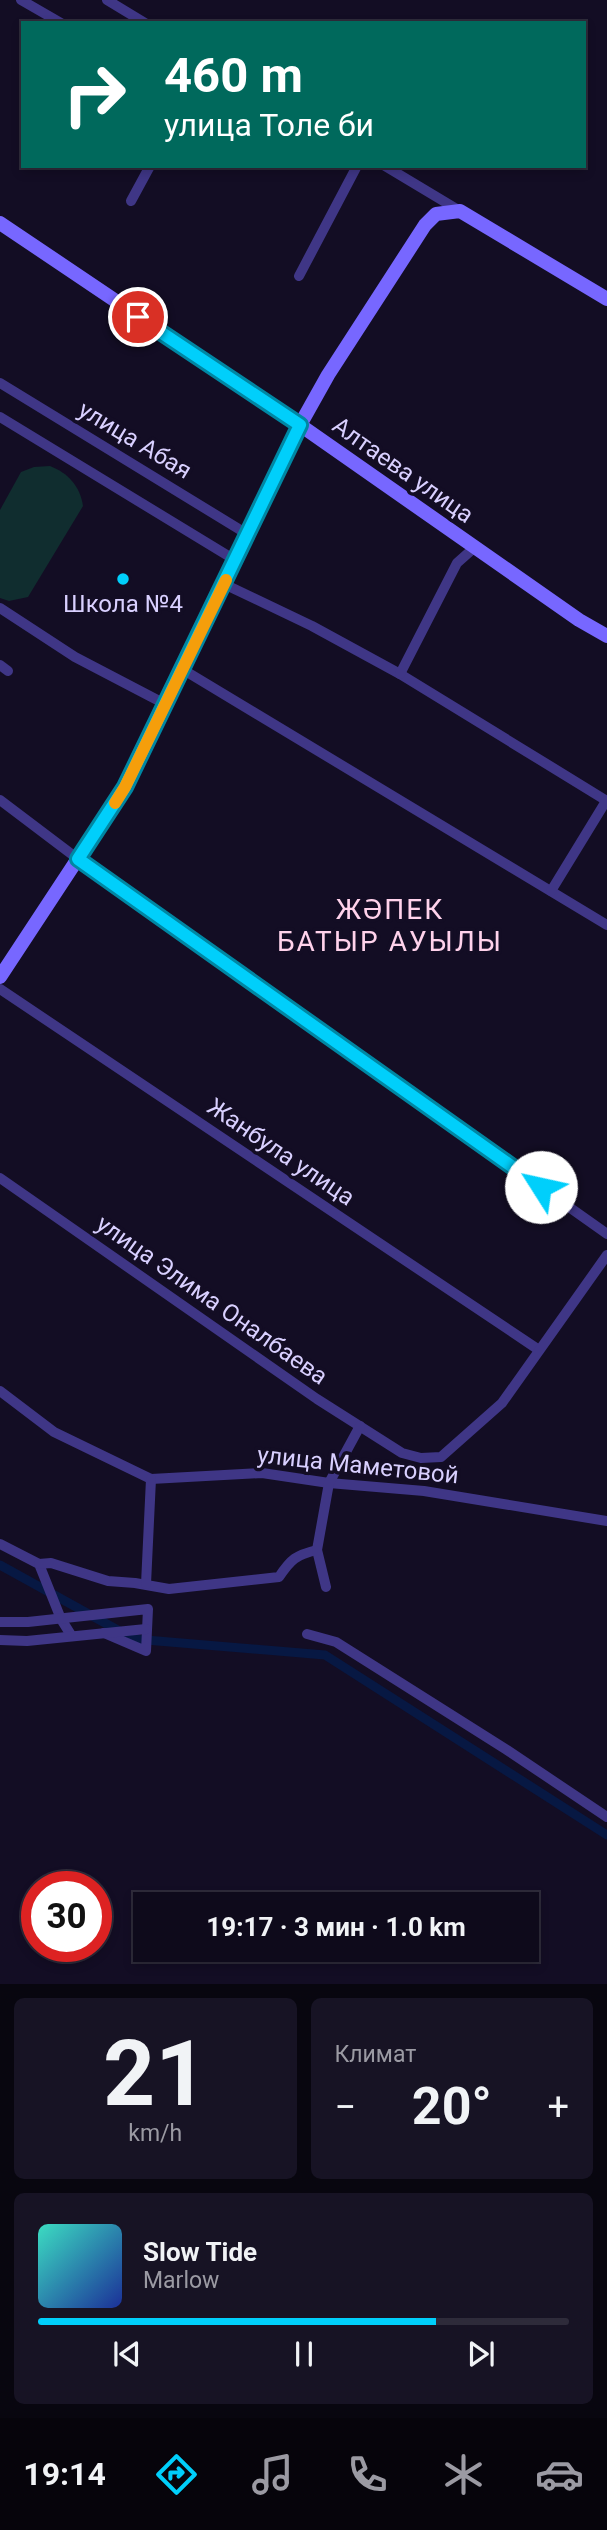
<!DOCTYPE html>
<html lang="ru">
<head>
<meta charset="utf-8">
<style>
  :root { --surface:#0e0a1b; --page:#171324; --text:#f1f3f6; --muted:#9b9aa3; --line:#2e2b3a; --accent:#00cffb }
  body { margin:0; font-family:Roboto,sans-serif; background:var(--page); color:var(--text); height:100vh; display:flex; flex-direction:column; font-size:26px; white-space:nowrap }
  * { box-sizing:border-box; margin:0 }
  p { font-size:23px; color:var(--muted) }
  .icon { flex:none; width:38px; height:38px; fill:none; stroke:currentColor; stroke-width:2; stroke-linecap:round; stroke-linejoin:round }
  .map { position:relative; height:1984px; overflow:hidden }
  .panel { display:flex; flex-direction:column; gap:14px; padding:14px; background:#08060f; flex:1 }
  .panel>* { flex:none }
  .guide { position:absolute; left:21px; top:21px; width:565px; height:147px; border-radius:0px; box-shadow:0 4px 10px #0003,0 0 0 2px var(--line); background:#00695c; color:#fff; overflow:hidden }
  .speed { position:absolute; left:21px; top:1871px; display:flex; gap:14px; font-size:35px; font-weight:700; text-align:center }
  .speed>* { display:grid; place-content:center; width:91px; height:91px; border-radius:50%; background:var(--surface); box-shadow:0 4px 10px #0003,0 0 0 2px var(--line); line-height:1 }
  .speed .limit { border:10px solid #d22; background:#fff; color:#111 }
  .pin { position:absolute; display:grid; place-items:center; width:60px; height:60px; color:#fff; margin:-30px; border:4px solid #fff; border-radius:50%; box-shadow:0 2px 7px #0007 }
  .me { position:absolute; width:77px; margin:-38px; rotate:305deg; stroke-linejoin:round; filter:drop-shadow(0 0 5px #0008) }
  .turn { display:flex; align-items:center; gap:24px; height:147px; padding:0 28px; font-size:32px }
  .turn .icon { width:91px; height:91px; stroke-width:2.5 }
  .turn b { display:block; font-size:49px; line-height:60px }
  .big { font-size:52px; font-weight:700; line-height:1.1 }
  .panel .widget { flex:1; display:flex; flex-direction:column; justify-content:center; gap:10px; min-width:0; padding:0 24px; border-radius:10px; background:var(--page) }
  .panel .dial { align-items:center; gap:0 }
  .dial b { font-size:91px; line-height:1 }
  .song { display:flex; align-items:center; gap:21px }
  .cover { width:84px; height:84px; border-radius:10px; background:linear-gradient(135deg,hsl(170 70% 55%),hsl(230 70% 35%)) }
  .played { height:7px; border-radius:4px; background:linear-gradient(90deg,var(--accent) 75%,var(--line) 75%) }
  .keys { display:flex; justify-content:space-around; direction:ltr }
  .heat { display:flex; justify-content:space-between; align-items:center; font-size:38px; direction:ltr }
  .panel .tiles { flex:1; display:grid; gap:14px; grid-template-columns:1fr 1fr }
  .widget:last-child { grid-column:span 2 }
  .trip { position:absolute; left:133px; top:1892px; width:406px; height:70px; border-radius:0px; background:var(--surface); box-shadow:0 4px 10px #0003,0 0 0 2px var(--line); font-weight:700; line-height:70px; text-align:center }
  .tab-bar { display:flex; height:112px; justify-content:space-around; align-items:center; background:#06040b; color:var(--muted) }
  .tab-bar .icon { width:49px; height:49px }
  .tab-bar .current { color:var(--accent) }
  .tab-bar b { font-size:32px; color:var(--text) }
  .map>svg:first-child { display:block }
  .green { fill:#102d2f }
  .lines { fill:none; stroke-linecap:round; stroke-linejoin:round }
  .canal { stroke:#071843; stroke-width:9 }
  .street { stroke:#3f3686; stroke-width:10 }
  .secondary { stroke:#7767ff; stroke-width:14 }
  .route-casing { stroke:#0087a3; stroke-width:18 }
  .route { stroke:#00cffb; stroke-width:12 }
  .slow { stroke:#f59e0b; stroke-width:12 }
  .poi-dot { fill:#00cffb; stroke:#130d24; stroke-width:2.5 }
  .labels { text-anchor:middle; stroke-width:7; stroke-linejoin:round; paint-order:stroke }
  .street-label { font-size:24px; fill:#d9d0ff; stroke:#130d24 }
  .poi-label { font-size:24px; fill:#d9d0ff; stroke:#130d24 }
  .quarter-label { font-size:28px; letter-spacing:2px; fill:#ffd2eb; stroke:#130d24 }
</style>
</head>
<body>
<div class="map">
<svg width="607" height="1984" viewBox="0 0 607 1984">
  <rect width="100%" height="100%" fill="#130d24"/>
  <path class="green" d="M50,466C68,473 80,486 83,506L28,597L9,601L0,598V510L21,472L34,467Z"/>
  <g class="lines">
    <path class="canal" d="M0,1565L134,1639L325,1655L607,1835"/>
    <g class="street">
      <path d="M21,0L61,23"/>
      <path d="M107,0L145,23"/>
      <path d="M385,166L460,211"/>
      <path d="M131,201L150,166"/>
      <path d="M299,276L357,166"/>
      <path d="M0,383L247,534"/>
      <path d="M0,417L235,560"/>
      <path d="M224,584L312,626L400,674L607,801"/>
      <path d="M0,608L75,657L165,704"/>
      <path d="M0,665L8,671"/>
      <path d="M182,669L607,925"/>
      <path d="M400,674L457,563L475,547"/>
      <path d="M0,800L78,859L607,1234"/>
      <path d="M551,891L606,801"/>
      <path d="M0,989L539,1350"/>
      <path d="M0,1178L317,1399L402,1453L421,1458L441,1457L502,1403L607,1255"/>
      <path d="M0,1391L54,1432L151,1479L262,1473L329,1483L424,1491L607,1521"/>
      <path d="M0,1544L39,1564L61,1619L71,1635"/>
      <path d="M39,1564L51,1563L108,1581L135,1583L169,1589L279,1577C291,1559 296,1555 317,1550"/>
      <path d="M146,1584L151,1479"/>
      <path d="M326,1587L317,1550L329,1483L360,1426"/>
      <path d="M0,1622H28L148,1609L146,1651L104,1633"/>
      <path d="M307,1634L336,1642L507,1750L607,1817"/>
      <path d="M0,1640L27,1641L146,1629"/>
    </g>
    <g class="secondary">
      <path d="M0,223L300,425L579,620L607,636"/>
      <path d="M0,977L125,787L300,425L328,375L425,225L436,214L460,211L607,299"/>
    </g>
  </g>
  <g class="lines">
    <defs>
      <path id="route" d="M138,317L300,425L125,787L78,859L541,1187"/>
    </defs>
    <use href="#route" class="route-casing"/>
    <use href="#route" class="route"/>
    <path class="slow" d="M115,803L125,787L226,580"/>
  </g>
  <circle class="poi-dot" cx="123" cy="579" r="7"/>
  <g class="labels">
    <g class="street-label">
      <text transform="translate(135 440) rotate(31)" y="8">улица Абая</text>
      <text transform="translate(403 470) rotate(35)" y="8">Алтаева улица</text>
      <text transform="translate(281 1152) rotate(34)" y="8">Жанбула улица</text>
      <text transform="translate(212 1300) rotate(35)" y="8">улица Элима Оналбаева</text>
      <text transform="translate(358 1465) rotate(6)" y="8">улица Маметовой</text>
    </g>
    <g class="poi-label">
      <text x="123" y="612">Школа №4</text>
    </g>
    <g class="quarter-label">
      <text x="390" y="919">ЖӘПЕК<tspan x="390" dy="32">БАТЫР АУЫЛЫ</tspan></text>
    </g>
  </g>
</svg>
<div class="speed"><div class="limit">30</div></div>
<div class="pin" style="left:138px;top:317px;background:#d93025"><svg class="icon" aria-label="arrive" viewBox="0 0 24 24"><path d="M6 21V4h12l-3 4 3 4H6"/></svg></div>
<svg class="me" style="left:541px;top:1187px" viewBox="-20 -20 40 40"><circle r="19" fill="#fff"/><path d="M0-13L10 11 0 6-10 11z" fill="#00cffb"/></svg>
<div class="trip">19:17 · 3 мин · 1.0 km</div>
<div class="guide">
<div class="turn"><svg class="icon" aria-label="right" viewBox="0 0 24 24"><path d="M7 20v-9h11M14 6l5 5-5 5"/></svg><div><b>460 m</b>улица Толе би</div></div>
</div>
</div>
<section class="panel">
<div class="tiles">
<div class="widget dial"><b>21</b><p>km/h</p></div>
<div class="widget"><p>Климат</p>
<div class="heat"><a>−</a><b class="big">20°</b><a>+</a></div>
</div>
<div class="widget">
<div class="song"><i class="cover"></i><div><b>Slow Tide</b><p>Marlow</p></div></div>
<div class="played"></div>
<div class="keys"><svg class="icon" aria-label="previous" viewBox="0 0 24 24"><path d="M18 5L8 12l10 7zM5 5v14"/></svg><svg class="icon" aria-label="pause" viewBox="0 0 24 24"><path d="M8 5v14M16 5v14"/></svg><svg class="icon" aria-label="next" viewBox="0 0 24 24"><path d="M6 5l10 7-10 7zM19 5v14"/></svg></div>
</div>
</div>
</section>
<nav class="tab-bar">
<b>19:14</b>
<svg class="icon current" aria-label="directions" viewBox="0 0 24 24"><path d="M12 3l9 9-9 9-9-9zM9 14v-3h6M13 9l2 2-2 2"/></svg>
<svg class="icon" aria-label="music" viewBox="0 0 24 24"><path d="M9 18V5l10-2v13"/><circle cx="6" cy="18" r="3"/><circle cx="16" cy="16" r="3"/></svg>
<svg class="icon" aria-label="phone" viewBox="0 0 24 24"><path d="M5 4h4l2 5-3 2q2 4 5 5l2-3 5 2v4C11 20 4 13 5 4z"/></svg>
<svg class="icon" aria-label="climate" viewBox="0 0 24 24"><path d="M12 3v18M4 7l16 10M4 17L20 7"/></svg>
<svg class="icon" aria-label="car" viewBox="0 0 24 24"><path d="M5 17H2v-5l4-1 3-4h7l3 4 3 1v5h-3M9 17h6M6 11h13"/><circle cx="7" cy="17" r="2"/><circle cx="17" cy="17" r="2"/></svg>
</nav>
</body>
</html>
